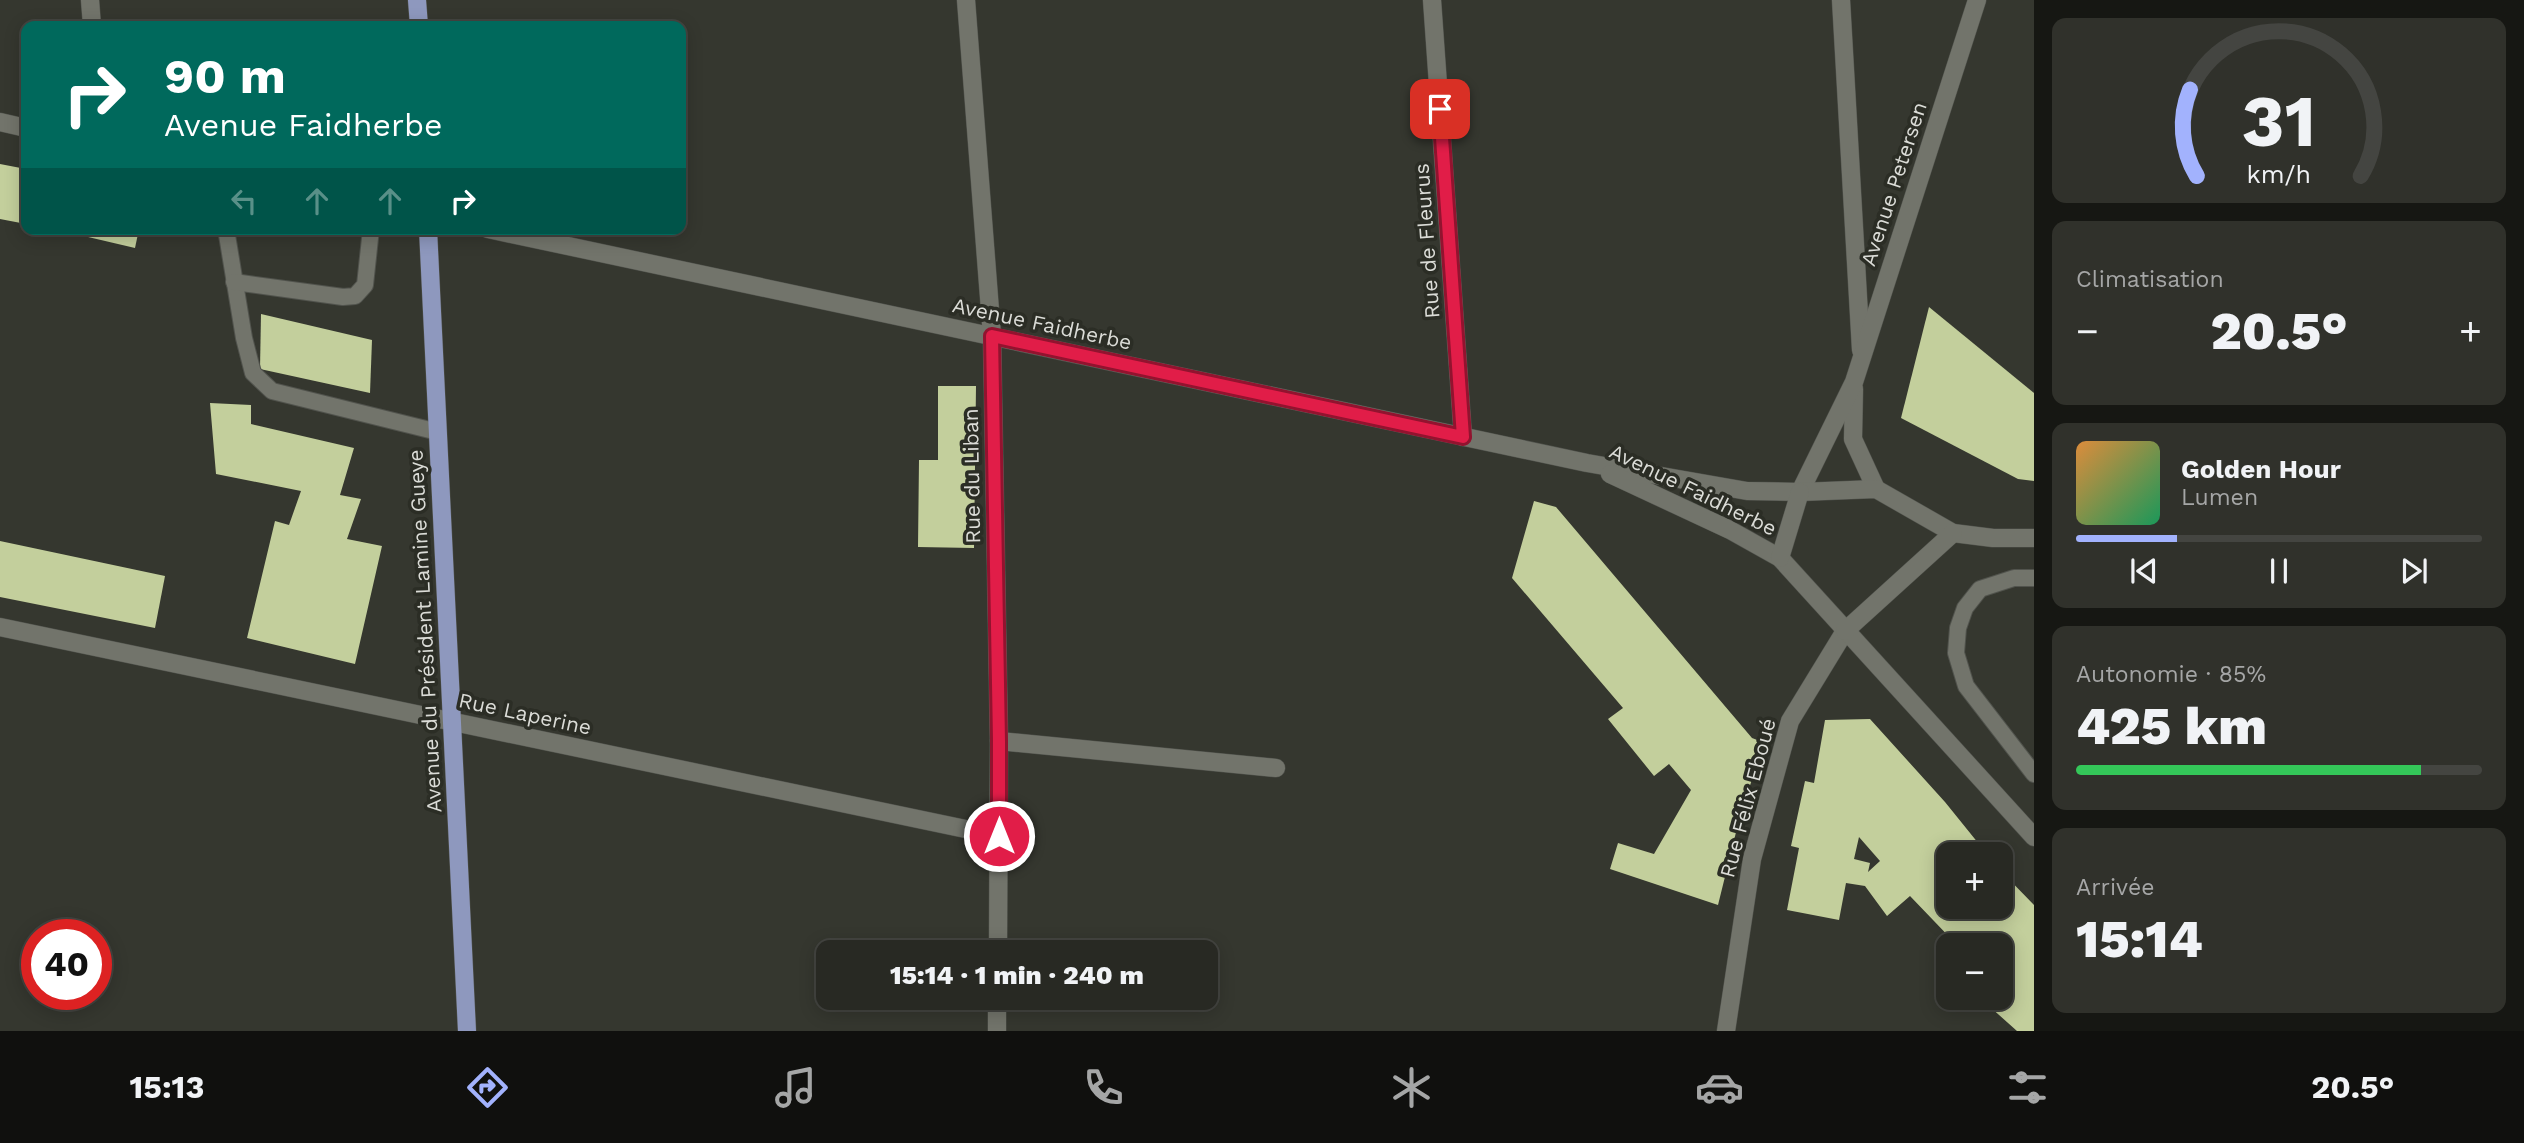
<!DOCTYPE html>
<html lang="fr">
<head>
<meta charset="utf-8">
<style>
  :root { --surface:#282923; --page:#30312b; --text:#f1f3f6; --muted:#a5a6a6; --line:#444541; --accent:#a2b2fd }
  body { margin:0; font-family:"Work Sans",sans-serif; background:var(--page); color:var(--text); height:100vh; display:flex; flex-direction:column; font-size:26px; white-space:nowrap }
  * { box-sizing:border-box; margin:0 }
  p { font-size:23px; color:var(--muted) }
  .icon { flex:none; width:38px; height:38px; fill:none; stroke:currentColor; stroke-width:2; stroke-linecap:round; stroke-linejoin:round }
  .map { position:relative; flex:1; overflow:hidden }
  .panel { display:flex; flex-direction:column; gap:18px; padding:18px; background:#161713; width:490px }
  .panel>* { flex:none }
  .hud { position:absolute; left:21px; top:21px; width:665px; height:214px; border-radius:14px; box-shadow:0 4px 18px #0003,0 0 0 2px var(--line); background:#00695c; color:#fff; overflow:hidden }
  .fabs { position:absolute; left:1936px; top:842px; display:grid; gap:14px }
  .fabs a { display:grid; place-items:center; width:77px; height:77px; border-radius:14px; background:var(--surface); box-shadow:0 4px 18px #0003,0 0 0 2px var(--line); font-size:35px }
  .speed { position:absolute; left:21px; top:919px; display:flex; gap:14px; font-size:35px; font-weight:700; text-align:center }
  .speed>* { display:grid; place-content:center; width:91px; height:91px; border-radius:50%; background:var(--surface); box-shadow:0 4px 18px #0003,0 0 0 2px var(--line); line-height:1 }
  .speed .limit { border:10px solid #d22; background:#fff; color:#111 }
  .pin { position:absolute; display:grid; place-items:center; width:60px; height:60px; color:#fff; margin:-30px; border-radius:14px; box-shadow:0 4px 10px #0006 }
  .me { position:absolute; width:77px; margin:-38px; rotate:0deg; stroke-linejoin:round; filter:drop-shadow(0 0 5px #0008) }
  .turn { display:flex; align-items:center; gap:24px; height:147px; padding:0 28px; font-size:32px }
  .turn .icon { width:91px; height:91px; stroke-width:2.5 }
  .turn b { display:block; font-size:49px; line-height:60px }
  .lanes { display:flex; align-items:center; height:66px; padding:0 28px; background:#0003; justify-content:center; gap:35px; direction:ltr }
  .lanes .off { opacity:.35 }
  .big { font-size:52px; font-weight:800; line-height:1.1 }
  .panel .tile { flex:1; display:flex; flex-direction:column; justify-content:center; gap:10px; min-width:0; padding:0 24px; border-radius:14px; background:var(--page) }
  .panel .dial { align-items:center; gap:0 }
  .dial svg { height:182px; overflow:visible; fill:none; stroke:var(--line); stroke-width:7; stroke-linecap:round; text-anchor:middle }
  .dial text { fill:var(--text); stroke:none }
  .song { display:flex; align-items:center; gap:21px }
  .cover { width:84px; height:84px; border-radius:10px; background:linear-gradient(135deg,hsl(30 70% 55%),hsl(150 70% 35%)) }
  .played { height:7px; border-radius:4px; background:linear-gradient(90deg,var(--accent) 25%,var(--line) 25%) }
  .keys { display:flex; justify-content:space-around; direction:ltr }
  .heat { display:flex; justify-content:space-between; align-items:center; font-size:38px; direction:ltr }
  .charge { height:10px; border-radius:5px; background:linear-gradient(90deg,#34c759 85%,var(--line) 0) }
  .trip { position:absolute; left:816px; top:940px; width:402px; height:70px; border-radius:14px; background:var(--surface); box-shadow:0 4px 18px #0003,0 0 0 2px var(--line); font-weight:800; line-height:70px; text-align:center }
  .tabs { display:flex; height:112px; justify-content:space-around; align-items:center; background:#10100e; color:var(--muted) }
  .tabs .icon { width:49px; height:49px }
  .tabs .selected { color:var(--accent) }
  .tabs b { font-size:32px; color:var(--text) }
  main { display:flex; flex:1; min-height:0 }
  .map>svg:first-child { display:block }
  .building { fill:#c3cf9c; fill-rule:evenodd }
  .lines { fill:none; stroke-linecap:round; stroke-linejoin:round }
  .lane-casing { stroke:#51534d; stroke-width:18 }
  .street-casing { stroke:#51534d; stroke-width:19 }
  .secondary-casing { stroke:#51534d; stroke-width:19 }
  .primary-casing { stroke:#51534d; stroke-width:19 }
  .lane { stroke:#72746b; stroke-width:16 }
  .street { stroke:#72746b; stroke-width:18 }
  .secondary { stroke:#72746b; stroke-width:18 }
  .primary { stroke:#8e98be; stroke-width:18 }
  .route-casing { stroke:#92132f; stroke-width:18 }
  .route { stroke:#e11d48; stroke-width:12 }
  .labels { text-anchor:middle; stroke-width:7; stroke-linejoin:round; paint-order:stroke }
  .street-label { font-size:21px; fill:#dbdcd7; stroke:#2b2d25 }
</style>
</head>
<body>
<main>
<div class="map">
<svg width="2034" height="1031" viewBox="0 0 2034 1031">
  <rect width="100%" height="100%" fill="#35372f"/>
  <g class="building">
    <path d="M0,164L26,169V224L0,219Z"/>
    <path d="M54,229H139L135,248Z"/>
    <path d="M1929,307L2034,393V481L2018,479L1901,418Z"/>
    <path d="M261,314L372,340L370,393L260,369Z"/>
    <path d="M938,386H976L974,548L918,547L919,460H938Z"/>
    <path d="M210,403L251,405V424L354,448L340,495L361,499L347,539L382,546L355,664L247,638L275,521L289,525L301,491L216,474Z"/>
    <path d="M1534,501L1556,507L1752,738L1765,743L1742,808L1718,905L1610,869L1618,843L1654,854L1691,790L1669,764L1654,776L1608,719L1623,708L1512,578Z"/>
    <path d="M0,541L165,576L155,628L0,597Z"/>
    <path d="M1870,719L1945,802L1987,854H1948V906H2000V870L2034,905V1031H2017L1980,998H2000V945H1957L1910,896L1887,916L1865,886L1846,883L1839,920L1787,910L1799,848L1791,846L1805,781L1814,783L1825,720ZM1859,837L1880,861L1868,872L1870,863L1854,859Z"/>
  </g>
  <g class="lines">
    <defs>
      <g id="lane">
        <path d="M226,229L244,338L253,373L272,391L438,432"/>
        <path d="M234,282L343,297L355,296L365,285L371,229"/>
        <path d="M2034,578H2014L1980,589L1965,608L1958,628L1956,653L1966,686L2034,774"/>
      </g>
      <g id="street">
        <path d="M90,0L92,26"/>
        <path d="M966,0L992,336"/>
        <path d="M1432,0L1463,437"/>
        <path d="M1841,0L1861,350"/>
        <path d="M0,122L26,128"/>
        <path d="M1854,389L1853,439L1876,489"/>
        <path d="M1800,492L1854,382L1977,0"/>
        <path d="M0,627L999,836"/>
        <path d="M999,741L1276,768"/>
        <path d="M1726,1031L1752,859L1790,721L1845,631"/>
      </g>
      <g id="secondary">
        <path d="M488,229L1587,463L1747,491L1800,492L1876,489L1953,533L1993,538H2034"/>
        <path d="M992,336L999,741L998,952"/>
        <path d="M1610,474L1730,530L1780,558L2034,837"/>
        <path d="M1780,558L1800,492"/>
        <path d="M1845,631L1953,533"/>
        <path d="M997,1031V998"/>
      </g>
      <g id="primary">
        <path d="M417,0L419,26"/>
        <path d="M428,229L467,1031"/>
      </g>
    </defs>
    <use href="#lane" class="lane-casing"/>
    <use href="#street" class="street-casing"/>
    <use href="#secondary" class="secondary-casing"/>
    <use href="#primary" class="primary-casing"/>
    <use href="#lane" class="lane"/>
    <use href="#street" class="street"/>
    <use href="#secondary" class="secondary"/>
    <use href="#primary" class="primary"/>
  </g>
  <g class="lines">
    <defs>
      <path id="route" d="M999,836V741L992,336L1463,437L1440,109"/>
    </defs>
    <use href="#route" class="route-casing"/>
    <use href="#route" class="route"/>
  </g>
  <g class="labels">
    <g class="street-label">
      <text transform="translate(1894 184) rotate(-72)" y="7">Avenue Petersen</text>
      <text transform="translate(1427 241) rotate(-94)" y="7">Rue de Fleurus</text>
      <text transform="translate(1042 324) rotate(12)" y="7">Avenue Faidherbe</text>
      <text transform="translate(972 476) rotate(-91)" y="7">Rue du Liban</text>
      <text transform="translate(1693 490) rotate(26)" y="7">Avenue Faidherbe</text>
      <text transform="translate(425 631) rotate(-93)" y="7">Avenue du Président Lamine Gueye</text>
      <text transform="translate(525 714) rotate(12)" y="7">Rue Laperine</text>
      <text transform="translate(1748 798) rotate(-75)" y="7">Rue Félix Eboué</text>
    </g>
  </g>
</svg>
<div class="fabs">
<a>+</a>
<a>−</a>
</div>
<div class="speed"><div class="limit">40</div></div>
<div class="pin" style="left:1440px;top:109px;background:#d93025"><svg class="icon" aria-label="arrive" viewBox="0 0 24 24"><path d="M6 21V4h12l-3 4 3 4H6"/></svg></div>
<svg class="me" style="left:999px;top:836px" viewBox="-20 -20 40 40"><circle r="17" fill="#e11d48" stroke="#fff" stroke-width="3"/><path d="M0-11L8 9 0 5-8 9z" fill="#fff"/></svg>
<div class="trip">15:14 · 1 min · 240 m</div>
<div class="hud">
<div class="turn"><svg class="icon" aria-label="right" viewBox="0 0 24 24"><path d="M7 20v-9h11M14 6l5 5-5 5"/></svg><div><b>90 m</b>Avenue Faidherbe</div></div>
<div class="lanes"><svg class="icon off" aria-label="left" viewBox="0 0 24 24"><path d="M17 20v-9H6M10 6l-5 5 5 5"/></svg><svg class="icon off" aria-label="ahead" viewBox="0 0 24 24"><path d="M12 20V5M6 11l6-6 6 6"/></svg><svg class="icon off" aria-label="ahead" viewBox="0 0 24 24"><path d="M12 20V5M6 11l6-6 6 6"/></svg><svg class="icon" aria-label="right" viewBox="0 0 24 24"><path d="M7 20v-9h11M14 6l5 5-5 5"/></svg></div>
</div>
</div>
<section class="panel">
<div class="tile dial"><svg viewBox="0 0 100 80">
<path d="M14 69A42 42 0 1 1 86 69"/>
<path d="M14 69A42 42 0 0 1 11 31" stroke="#a2b2fd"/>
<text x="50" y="56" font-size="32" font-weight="700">31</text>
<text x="50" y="72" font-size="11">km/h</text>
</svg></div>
<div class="tile"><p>Climatisation</p>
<div class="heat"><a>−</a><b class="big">20.5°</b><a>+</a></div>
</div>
<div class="tile">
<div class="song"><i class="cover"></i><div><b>Golden Hour</b><p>Lumen</p></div></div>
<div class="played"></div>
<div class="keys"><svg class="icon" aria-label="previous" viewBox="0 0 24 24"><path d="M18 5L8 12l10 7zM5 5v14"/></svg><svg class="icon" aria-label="pause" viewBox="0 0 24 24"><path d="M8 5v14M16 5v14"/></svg><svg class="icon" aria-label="next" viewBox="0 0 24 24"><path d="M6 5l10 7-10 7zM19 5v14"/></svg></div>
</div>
<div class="tile"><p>Autonomie · 85%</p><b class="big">425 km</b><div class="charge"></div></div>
<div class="tile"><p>Arrivée</p><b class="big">15:14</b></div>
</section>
</main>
<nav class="tabs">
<b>15:13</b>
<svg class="icon selected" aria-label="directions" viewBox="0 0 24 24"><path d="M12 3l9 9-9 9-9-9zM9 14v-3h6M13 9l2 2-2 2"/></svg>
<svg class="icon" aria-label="music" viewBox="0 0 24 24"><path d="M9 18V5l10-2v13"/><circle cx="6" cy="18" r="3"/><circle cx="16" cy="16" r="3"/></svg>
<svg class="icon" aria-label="phone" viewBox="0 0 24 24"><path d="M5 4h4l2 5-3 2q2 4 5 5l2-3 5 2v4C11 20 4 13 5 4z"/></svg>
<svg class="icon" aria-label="climate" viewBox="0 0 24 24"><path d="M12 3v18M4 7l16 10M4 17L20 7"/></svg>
<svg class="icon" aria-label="car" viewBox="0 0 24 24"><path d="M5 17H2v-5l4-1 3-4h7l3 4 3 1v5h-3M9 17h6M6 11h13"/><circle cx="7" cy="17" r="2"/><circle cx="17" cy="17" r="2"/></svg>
<svg class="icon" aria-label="filters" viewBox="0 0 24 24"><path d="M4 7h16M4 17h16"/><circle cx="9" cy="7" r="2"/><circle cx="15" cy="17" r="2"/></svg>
<b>20.5°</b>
</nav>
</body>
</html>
